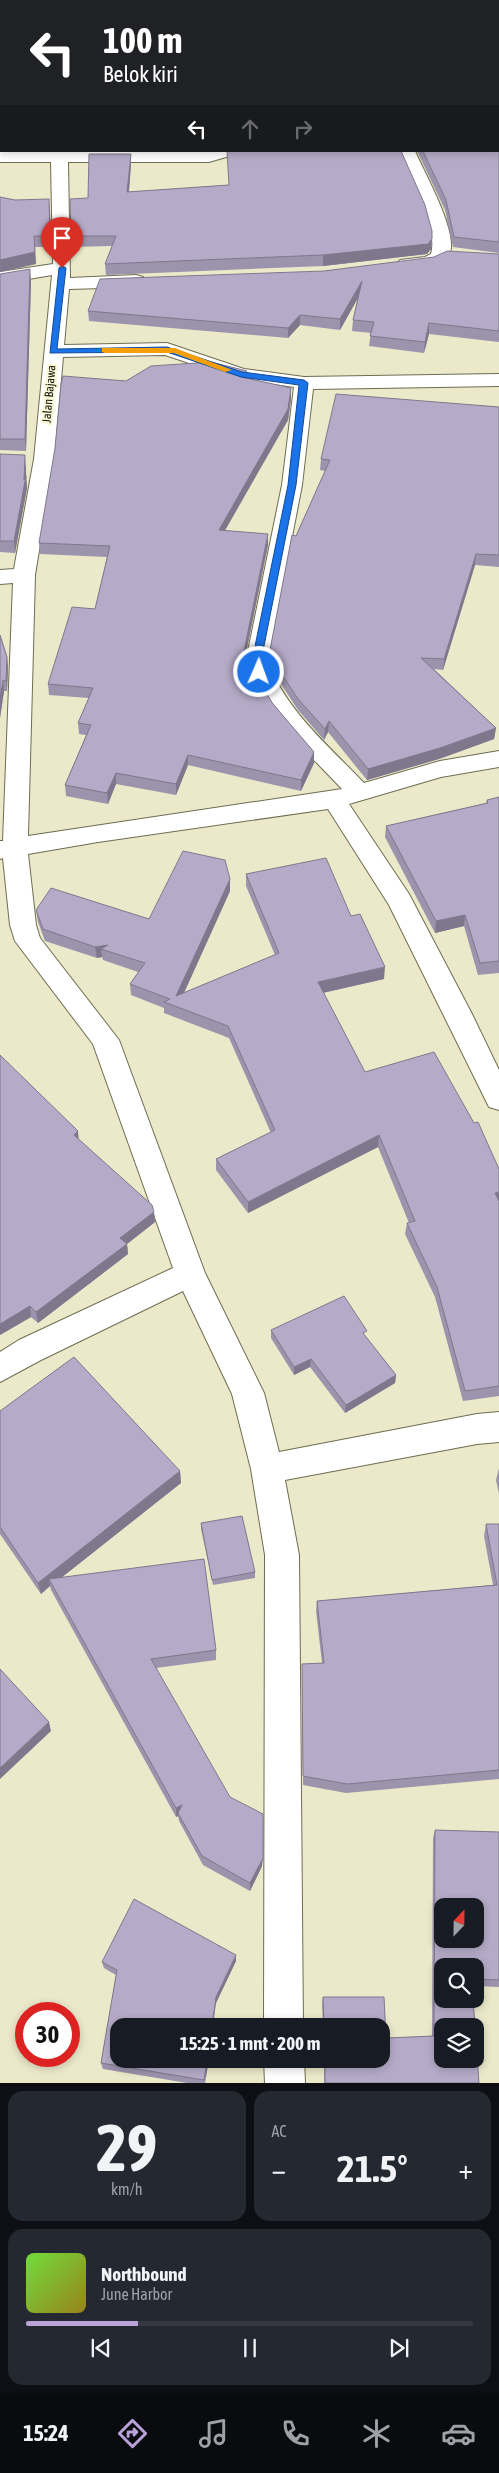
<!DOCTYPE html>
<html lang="id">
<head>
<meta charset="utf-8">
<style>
  :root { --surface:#171b24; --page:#242831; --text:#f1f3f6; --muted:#9ea1a6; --line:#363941; --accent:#b9a2d9 }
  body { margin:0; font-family:"Asap Condensed",sans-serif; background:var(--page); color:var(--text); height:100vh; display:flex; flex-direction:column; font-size:19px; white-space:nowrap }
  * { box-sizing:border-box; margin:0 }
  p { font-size:16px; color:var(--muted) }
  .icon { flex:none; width:28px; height:28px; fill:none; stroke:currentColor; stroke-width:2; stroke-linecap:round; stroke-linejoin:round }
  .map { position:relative; height:2083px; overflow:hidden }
  .sheet { display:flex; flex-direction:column; gap:8px; padding:8px; background:#0d0f14; flex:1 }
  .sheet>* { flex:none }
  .guide { position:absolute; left:0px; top:0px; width:500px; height:152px; box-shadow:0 2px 8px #0003; background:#202124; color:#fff; overflow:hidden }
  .needle { width:32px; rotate:22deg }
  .buttons { position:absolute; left:434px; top:1898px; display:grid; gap:10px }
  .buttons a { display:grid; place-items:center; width:50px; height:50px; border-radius:10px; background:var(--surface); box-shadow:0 2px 8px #0003; font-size:25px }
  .speed { position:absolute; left:15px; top:2002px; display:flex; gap:10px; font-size:25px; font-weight:700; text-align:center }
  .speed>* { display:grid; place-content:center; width:65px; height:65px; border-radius:50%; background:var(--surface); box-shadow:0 2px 8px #0003; line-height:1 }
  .speed .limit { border:8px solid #d22; background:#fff; color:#111 }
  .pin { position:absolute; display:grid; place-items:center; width:42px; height:42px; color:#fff; margin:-51px -21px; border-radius:50% 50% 50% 0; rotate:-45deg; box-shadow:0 0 5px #0007 }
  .pin .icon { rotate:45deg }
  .me { position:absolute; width:55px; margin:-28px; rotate:2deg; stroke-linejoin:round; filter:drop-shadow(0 0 4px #0008) }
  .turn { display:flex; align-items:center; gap:18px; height:105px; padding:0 20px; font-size:22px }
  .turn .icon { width:65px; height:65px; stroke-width:2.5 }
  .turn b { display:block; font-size:35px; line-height:42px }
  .lanes { display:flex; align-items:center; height:48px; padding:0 20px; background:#0003; justify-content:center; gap:25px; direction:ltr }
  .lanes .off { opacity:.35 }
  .big { font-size:38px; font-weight:700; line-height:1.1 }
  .sheet .widget { flex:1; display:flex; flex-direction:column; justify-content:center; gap:8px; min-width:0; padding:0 18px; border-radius:15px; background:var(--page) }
  .sheet .dial { align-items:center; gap:0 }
  .dial b { font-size:65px; line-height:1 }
  .song { display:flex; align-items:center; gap:15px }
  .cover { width:60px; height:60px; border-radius:8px; background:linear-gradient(135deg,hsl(100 70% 55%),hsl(50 70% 35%)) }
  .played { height:5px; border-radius:2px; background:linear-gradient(90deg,var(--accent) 25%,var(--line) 25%) }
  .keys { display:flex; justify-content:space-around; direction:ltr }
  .heat { display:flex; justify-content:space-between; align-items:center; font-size:28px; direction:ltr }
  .sheet .tiles { flex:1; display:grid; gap:8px; grid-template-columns:1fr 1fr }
  .widget:last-child { grid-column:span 2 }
  .trip { position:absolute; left:110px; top:2018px; width:280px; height:50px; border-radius:15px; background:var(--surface); box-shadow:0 2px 8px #0003; font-weight:700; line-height:50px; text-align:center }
  .tab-bar { display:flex; height:80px; justify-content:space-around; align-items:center; background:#090b0e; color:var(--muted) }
  .tab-bar .icon { width:35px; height:35px }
  .tab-bar .selected { color:var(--accent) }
  .tab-bar b { font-size:22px; color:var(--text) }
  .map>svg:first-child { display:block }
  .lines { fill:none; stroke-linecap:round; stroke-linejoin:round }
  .minor-casing { stroke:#6e6d50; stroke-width:2 }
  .minor { fill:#fff; fill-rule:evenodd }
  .wall { fill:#9c93ac; fill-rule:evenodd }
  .shaded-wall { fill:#7f788c }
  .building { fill:#b5abc8; stroke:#7f788c; fill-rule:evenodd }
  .route { fill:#1a73e8; stroke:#114b97 }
  .slow { fill:#f59e0b }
  .labels { text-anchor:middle; stroke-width:4.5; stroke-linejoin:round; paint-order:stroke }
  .far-street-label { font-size:12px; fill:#0d0d04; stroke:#f8f7d7 }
</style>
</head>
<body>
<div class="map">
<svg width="499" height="2083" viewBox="0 0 499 2083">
  <rect width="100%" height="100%" fill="#ebe9ca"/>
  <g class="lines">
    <defs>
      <g id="minor">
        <rect x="0" y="18" width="1" height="10"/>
        <path d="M235,151L233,155L209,162H68L70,278L136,275L143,277L145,281L143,285L136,287L69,289L64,345L167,343L244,369L304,377L499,374V386L313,389L302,485L268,661C285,710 329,746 364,783L440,761L499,751V767L441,777L349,804L409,894L472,1014L499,1070V1110L489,1107L389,905L328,809L98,842L28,854L36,925L40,938L119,1040L205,1273L264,1393L279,1452L477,1414L499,1412V1442L477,1444L285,1480L299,1555L303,2026H264L265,1555L251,1469L232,1394L183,1291L41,1360L0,1382V1352L19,1340L173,1268L93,1044L15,941L10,925L3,858L0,859V841H3L13,583L0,584V570L14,569L34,459L52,275L0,284V272L53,264L51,162H0V152ZM165,355L234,378L294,387L282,485L246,661C262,712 306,751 342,789L28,836L35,575L54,459L63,357Z"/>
        <path d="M398,151H415C425,174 453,223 451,248C449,260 441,264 430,267C420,269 409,270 400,268L397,264L400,260L425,257L431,254C439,226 409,177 398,151Z"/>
        <path d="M264,2059H304L305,2083H265Z"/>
      </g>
    </defs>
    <use href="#minor" class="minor-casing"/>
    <use href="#minor" class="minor"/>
  </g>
  <g class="wall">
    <path d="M0,0H493L492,1H1V13H0Z"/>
    <path d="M499,22V253L453,247L445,210L417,151H499Z"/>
    <path d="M131,164L129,192L228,185L432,239L431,249L427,254L323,266L106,275L105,264L112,246L71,247V236L88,198Z"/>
    <path d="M0,197L50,210L51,247H35L36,264L0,272Z"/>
    <path d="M499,254V342L429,334L424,353L369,346L371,333L352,331L353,320L358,297L340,330L300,325L288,338L89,321L88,311L324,271Z"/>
    <path d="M0,274L31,281L26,451L0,450Z"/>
    <path d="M247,371V378L291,388V399L288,420L225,530L268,545L246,654L252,670L273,704L314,752V763L301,791L188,765L176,795L116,784L108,804L66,796L65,785L86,735L79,734L78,723L89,698L49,695L48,684L95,609L107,557L40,554L39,543L126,381Z"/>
    <path d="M499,407V567L475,565L443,670L434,669L496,728L494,739L439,759L367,780L328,732L324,740L298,710L277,678L270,661V650L296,536L325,471L320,470L321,459Z"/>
    <path d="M0,454L26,467V477L27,488L15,553L0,552Z"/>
    <path d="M0,635L7,657L8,667L7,691H4L0,718Z"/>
    <path d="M499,797V973L478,975L464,926L435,933L385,837L386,826L486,803L487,800Z"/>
    <path d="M246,874L351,916L384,979L323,993L365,1072L499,1169V1396L463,1401L435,1297L405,1234L407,1223H409L378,1147L248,1213L216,1170V1159L271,1133L229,1038L164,1013V1008L131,995L130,984L138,972L103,960L102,957L97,958L45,941L38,922L36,910L149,919L230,879V891L184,993L275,955L246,886Z"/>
    <path d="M79,1140L154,1212L155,1222L127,1244L128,1254L38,1323L31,1317L0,1335Z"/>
    <path d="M271,1330L366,1337L396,1375L395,1383L345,1413L310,1367L294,1375L271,1338Z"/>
    <path d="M0,1411L180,1471L181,1483L61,1578L216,1650V1660L156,1668L262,1866L250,1891L203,1865L179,1821L178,1816L176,1817L51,1590L50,1586L41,1594L0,1534Z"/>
    <path d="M499,1468V1494L496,1480Z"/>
    <path d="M201,1523L255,1572V1578L213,1585L201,1529Z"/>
    <path d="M486,1524H499V1779L346,1793L303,1785L302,1674V1664L322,1663L316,1611L317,1601L493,1585L484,1536Z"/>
    <path d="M435,1830L499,1832V1987L475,1986V1966H442V1999H473L475,2026H442V2059H475V2029L479,2083H324V2059H381V2026H323L322,2004L323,1997H384L386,2038L432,2036L433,1838ZM442,1906H475V1939H442Z"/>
    <path d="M236,1955V1961L216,2003L119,2059H209L205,2083H187L103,2069L101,2063L116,1975L104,1968L102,1962Z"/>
  </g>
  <g class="shaded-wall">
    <path d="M486,0H493L492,1H485Z"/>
    <path d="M1,125V138L0,139V127Z"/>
    <path d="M131,154V164L128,202L127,192Z"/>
    <path d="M49,199L50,210L51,247L50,236Z"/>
    <path d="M34,236L36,264L0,272V260Z"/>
    <path d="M432,239L431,249L427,254L323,266V255Z"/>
    <path d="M30,269L31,281L26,451L25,439Z"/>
    <path d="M362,281V291L340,330V319Z"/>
    <path d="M300,315V325L288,338V328Z"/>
    <path d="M429,323V334L424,353L425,342Z"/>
    <path d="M247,371V382L241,377Z"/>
    <path d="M291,388V399L288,420L219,541V530Z"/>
    <path d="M25,455L27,488L15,553L14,541Z"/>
    <path d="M268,534V545L244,662V651Z"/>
    <path d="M476,554L475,565L443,670L444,659Z"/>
    <path d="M7,657L8,667L7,691L6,681Z"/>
    <path d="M3,680L4,691L0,718V699Z"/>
    <path d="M329,721L328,732L324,740L325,729Z"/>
    <path d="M496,728L494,739L439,759L367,780L368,769Z"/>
    <path d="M314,752V763L301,791V780Z"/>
    <path d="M188,755V765L176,795V784Z"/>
    <path d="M116,773V784L108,804L107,793Z"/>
    <path d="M230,879V891L177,1008L176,996Z"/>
    <path d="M465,915L464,926L435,933L436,921Z"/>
    <path d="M108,945L101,949L102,957L97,958L95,947Z"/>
    <path d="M385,967L384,979L317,994L318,982Z"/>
    <path d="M78,1131L79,1142L74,1135Z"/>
    <path d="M379,1135L378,1147L248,1213V1202Z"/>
    <path d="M499,1192V1202L495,1193Z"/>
    <path d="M154,1212L155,1222L127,1244L128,1254L38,1323L36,1312L120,1238Z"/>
    <path d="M30,1306L31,1317L0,1335V1324Z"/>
    <path d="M311,1359L310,1367L294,1375V1367Z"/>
    <path d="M396,1375L395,1383L345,1413L346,1405Z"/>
    <path d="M180,1471L181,1483L52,1585L49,1579L50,1586L41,1594L38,1583Z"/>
    <path d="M49,1722L51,1731L0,1779V1768Z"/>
    <path d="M182,1805L178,1813V1816L176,1817V1808Z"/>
    <path d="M263,1858L262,1866L250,1891V1883Z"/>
    <path d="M236,1955V1961L216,2003L213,2026H212L216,1997Z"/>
    <path d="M207,2059H209L205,2083Z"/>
  </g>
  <g class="building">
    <path d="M0,0H486L485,1H1V4L0,3Z"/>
    <path d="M499,22V242L454,237L446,200L423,151H499Z"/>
    <path d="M0,60H1V125L0,127Z"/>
    <path d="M227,151H401L425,205L432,231V239L428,244L323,255L105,264L116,236H71L70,199L88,198L89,154H131L127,192L229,185Z"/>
    <path d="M0,197L15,200L49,199L50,236H34L35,252L0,260Z"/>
    <path d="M447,251L499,254V331L429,323L425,342L370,336L374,322L353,320L362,281L340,319L300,315L288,328L88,311L100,279L324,271L434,257Z"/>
    <path d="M30,269L25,439H0V274Z"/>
    <path d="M211,362L247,371L241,377L291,388L288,409L219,530L268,534L244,651L252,670L273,704L314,752L301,780L188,755L176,784L116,773L107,793L65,785L91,725L78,723L93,688L48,684L72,607L95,609L110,546L39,543L55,448L61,384L63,376L126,381L151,366Z"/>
    <path d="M336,394L499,407V555L476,554L444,659L421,658L496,728L440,748L368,769L329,721L325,729L298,699L277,667L270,650L292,535L296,536L330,460L321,459Z"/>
    <path d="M0,454L25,455L24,480L26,476L14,541H0Z"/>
    <path d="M0,635L7,657L6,681L3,680L0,699Z"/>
    <path d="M499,797V961L480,963L465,915L436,921L386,826L488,803L487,800Z"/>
    <path d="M183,851L225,860L230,879L176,996L279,953L246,874L326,858L351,916L360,914L385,967L318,982L365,1072L434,1052L474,1123L478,1122L499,1169V1192L495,1193L499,1201V1386L465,1391L437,1287L407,1223L415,1221L379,1135L248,1202L216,1159L275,1130L228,1026L164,1002L170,999L130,984L145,963L101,949L108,945L95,947L43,929L36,910L51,888L149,919Z"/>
    <path d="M0,1055L78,1131L74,1135L152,1205L154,1212L120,1238L127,1244L36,1312L30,1306L0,1324Z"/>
    <path d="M344,1296L367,1331L363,1333L396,1375L346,1405L311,1359L294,1367L271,1330Z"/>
    <path d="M74,1357L180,1471L38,1583L0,1527V1411Z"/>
    <path d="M242,1516L255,1572L212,1580L201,1523Z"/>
    <path d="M486,1524H499V1770L347,1784L303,1776L302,1664L324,1663L317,1601L497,1585Z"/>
    <path d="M204,1559L216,1650L151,1659L230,1797L263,1814V1858L250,1883L202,1856L178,1813L182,1805L176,1808L49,1579Z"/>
    <path d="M0,1669L49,1722L0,1768Z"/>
    <path d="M435,1830L499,1832V1980L475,1979V1966H442V1999H473L475,2026H442V2059H475V2029L479,2083H325V2059H381V2026H324L323,1997H384L386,2038L434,2036ZM442,1906H475V1939H442Z"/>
    <path d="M134,1899L236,1955L216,1997L212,2026H119V2059H207L204,2080L101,2063L117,1970L102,1962Z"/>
  </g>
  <path class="route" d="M62,266L66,268L57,349L167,347L242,372L304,380L308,383L296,485L261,661L262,674H255L252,661L288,485L299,385L241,377L167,352L50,353L59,268Z"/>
  <path class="slow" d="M102,348H175L232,370L225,372L174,353H105L102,352Z"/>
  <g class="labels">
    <g class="far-street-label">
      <text transform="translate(49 394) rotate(-85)" y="4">Jalan Bajawa</text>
    </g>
  </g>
</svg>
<div class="buttons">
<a><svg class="needle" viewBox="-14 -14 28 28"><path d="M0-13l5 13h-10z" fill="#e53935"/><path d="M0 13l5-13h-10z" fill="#9ea1a6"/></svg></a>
<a><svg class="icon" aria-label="search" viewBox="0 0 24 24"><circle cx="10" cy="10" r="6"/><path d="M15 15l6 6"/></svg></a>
<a><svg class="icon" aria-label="layers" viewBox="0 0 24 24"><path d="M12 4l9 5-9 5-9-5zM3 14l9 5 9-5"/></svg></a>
</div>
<div class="speed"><div class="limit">30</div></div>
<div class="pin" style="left:62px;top:268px;background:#d93025"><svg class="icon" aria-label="arrive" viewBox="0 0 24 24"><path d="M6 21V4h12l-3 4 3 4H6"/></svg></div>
<svg class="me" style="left:259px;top:672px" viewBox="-20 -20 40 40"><circle r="17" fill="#1a73e8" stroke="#fff" stroke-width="3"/><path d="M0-11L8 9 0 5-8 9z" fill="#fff"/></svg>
<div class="trip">15:25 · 1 mnt · 200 m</div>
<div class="guide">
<div class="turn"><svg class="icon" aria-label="left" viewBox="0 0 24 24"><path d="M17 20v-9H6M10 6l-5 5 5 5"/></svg><div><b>100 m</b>Belok kiri</div></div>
<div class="lanes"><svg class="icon" aria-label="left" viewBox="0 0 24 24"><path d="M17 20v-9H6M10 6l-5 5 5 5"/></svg><svg class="icon off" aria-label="ahead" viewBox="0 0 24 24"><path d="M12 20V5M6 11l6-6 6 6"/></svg><svg class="icon off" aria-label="right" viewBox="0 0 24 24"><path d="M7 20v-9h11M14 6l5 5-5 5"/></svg></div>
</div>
</div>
<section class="sheet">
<div class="tiles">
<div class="widget dial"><b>29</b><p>km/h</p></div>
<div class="widget"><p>AC</p>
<div class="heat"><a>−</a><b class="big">21.5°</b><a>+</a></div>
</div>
<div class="widget">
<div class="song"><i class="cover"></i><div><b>Northbound</b><p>June Harbor</p></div></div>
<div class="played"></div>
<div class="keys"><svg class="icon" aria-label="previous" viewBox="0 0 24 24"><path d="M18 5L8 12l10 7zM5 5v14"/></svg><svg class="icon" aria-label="pause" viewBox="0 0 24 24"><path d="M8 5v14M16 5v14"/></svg><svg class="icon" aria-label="next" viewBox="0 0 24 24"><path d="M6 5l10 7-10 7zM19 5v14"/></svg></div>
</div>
</div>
</section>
<nav class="tab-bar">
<b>15:24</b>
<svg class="icon selected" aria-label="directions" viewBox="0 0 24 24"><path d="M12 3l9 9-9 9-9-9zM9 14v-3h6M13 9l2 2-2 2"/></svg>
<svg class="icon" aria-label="music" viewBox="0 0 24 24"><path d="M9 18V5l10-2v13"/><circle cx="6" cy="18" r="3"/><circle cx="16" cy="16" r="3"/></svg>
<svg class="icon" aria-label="phone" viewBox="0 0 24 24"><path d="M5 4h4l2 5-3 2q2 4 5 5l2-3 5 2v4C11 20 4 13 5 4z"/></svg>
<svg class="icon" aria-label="climate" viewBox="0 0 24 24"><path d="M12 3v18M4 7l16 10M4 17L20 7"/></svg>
<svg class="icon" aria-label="car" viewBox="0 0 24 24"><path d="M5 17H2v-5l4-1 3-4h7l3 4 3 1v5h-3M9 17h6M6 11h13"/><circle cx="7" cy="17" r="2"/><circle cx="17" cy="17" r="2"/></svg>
</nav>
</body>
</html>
